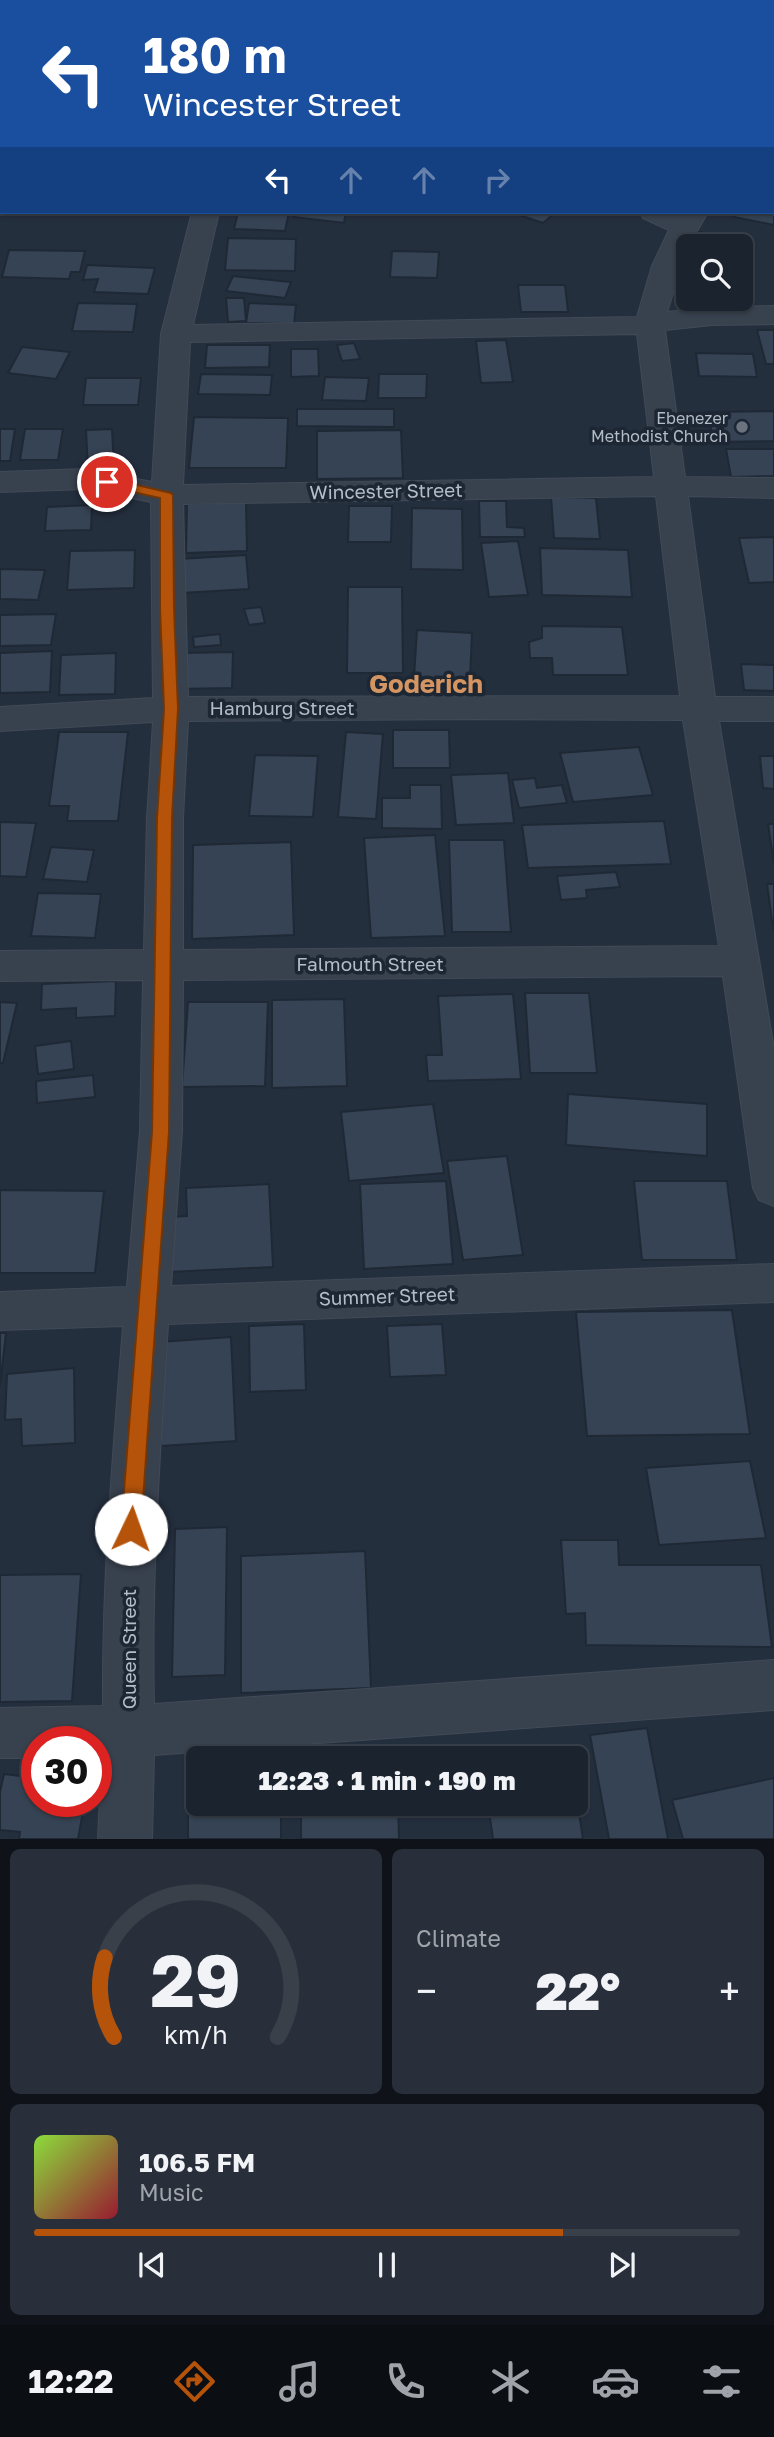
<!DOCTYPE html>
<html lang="en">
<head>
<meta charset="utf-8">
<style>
  :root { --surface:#1b232e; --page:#282f3a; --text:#f1f3f6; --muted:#a0a4aa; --line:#39404a; --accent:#b45309 }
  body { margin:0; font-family:"Golos Text",sans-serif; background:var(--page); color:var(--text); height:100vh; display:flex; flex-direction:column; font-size:26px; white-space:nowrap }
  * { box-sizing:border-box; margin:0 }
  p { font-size:23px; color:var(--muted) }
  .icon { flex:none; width:38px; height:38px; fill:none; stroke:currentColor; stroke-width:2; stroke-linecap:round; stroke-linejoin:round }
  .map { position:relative; height:1839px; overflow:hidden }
  .side { display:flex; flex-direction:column; gap:10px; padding:10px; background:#0f1319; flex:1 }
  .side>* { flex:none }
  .hud { position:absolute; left:0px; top:0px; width:775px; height:214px; box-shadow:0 2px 5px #0004,0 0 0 2px var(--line); background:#1a4fa0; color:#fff; overflow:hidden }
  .controls { position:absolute; left:676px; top:234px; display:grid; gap:14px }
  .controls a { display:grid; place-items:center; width:77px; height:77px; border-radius:10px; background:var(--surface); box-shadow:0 2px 5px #0004,0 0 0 2px var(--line); font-size:35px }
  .speed { position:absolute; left:21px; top:1726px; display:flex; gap:14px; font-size:35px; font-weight:700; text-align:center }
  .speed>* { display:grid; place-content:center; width:91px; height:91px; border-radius:50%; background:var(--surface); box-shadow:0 2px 5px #0004,0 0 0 2px var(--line); line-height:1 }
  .speed .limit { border:10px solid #d22; background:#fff; color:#111 }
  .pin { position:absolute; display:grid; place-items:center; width:60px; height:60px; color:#fff; margin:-30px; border:4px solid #fff; border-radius:50%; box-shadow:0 2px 7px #0007 }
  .me { position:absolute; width:77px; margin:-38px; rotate:3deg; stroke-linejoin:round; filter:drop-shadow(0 0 5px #0008) }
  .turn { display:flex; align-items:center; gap:24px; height:147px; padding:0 28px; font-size:32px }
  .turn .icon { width:91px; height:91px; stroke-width:2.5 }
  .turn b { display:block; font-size:49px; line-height:60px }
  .lanes { display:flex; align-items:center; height:66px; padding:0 28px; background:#0003; justify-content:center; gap:35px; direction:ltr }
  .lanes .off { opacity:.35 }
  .big { font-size:52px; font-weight:800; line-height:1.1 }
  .side .tile { flex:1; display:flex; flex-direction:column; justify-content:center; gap:10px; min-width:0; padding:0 24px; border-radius:10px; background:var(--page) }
  .side .dial { align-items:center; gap:0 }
  .dial svg { height:182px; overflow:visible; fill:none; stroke:var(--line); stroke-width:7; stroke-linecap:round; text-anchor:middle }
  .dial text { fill:var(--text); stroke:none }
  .song { display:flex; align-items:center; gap:21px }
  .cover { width:84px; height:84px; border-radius:10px; background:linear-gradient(135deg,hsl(90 70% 55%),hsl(350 70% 35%)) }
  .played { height:7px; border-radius:4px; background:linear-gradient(90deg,var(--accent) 75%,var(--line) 75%) }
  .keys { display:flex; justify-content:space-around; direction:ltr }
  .heat { display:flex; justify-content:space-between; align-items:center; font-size:38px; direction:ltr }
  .side .tiles { flex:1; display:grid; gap:10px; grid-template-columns:1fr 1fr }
  .tile:last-child { grid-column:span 2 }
  .trip { position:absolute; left:186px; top:1746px; width:402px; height:70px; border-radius:10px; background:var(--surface); box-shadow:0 2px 5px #0004,0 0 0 2px var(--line); font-weight:800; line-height:70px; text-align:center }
  .tab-bar { display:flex; height:112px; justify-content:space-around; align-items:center; background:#0b0e12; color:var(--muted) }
  .tab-bar .icon { width:49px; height:49px }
  .tab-bar .current { color:var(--accent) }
  .tab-bar b { font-size:32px; color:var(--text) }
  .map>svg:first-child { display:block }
  .green { fill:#263c3f }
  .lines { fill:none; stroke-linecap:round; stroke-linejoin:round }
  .river { fill:#17263c; fill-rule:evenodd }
  .building { fill:#364354; stroke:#1f2835; stroke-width:2 }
  .street-casing { stroke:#414a57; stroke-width:2 }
  .street { fill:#38414e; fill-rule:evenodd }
  .route { fill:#b45309; stroke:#753606; stroke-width:2 }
  .worship-dot { fill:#6b7280; stroke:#1d2633; stroke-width:2.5 }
  .labels { text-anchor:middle; stroke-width:7; stroke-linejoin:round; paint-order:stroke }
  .far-poi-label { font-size:16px; fill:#b4bcc9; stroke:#1d2633; text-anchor:end }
  .street-label { font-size:19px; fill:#b4bcc9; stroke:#1d2633 }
  .district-label { font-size:26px; font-weight:bold; fill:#d59563; stroke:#1d2633 }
</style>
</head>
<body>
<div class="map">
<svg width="774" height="1839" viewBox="0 0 774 1839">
  <rect width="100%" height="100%" fill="#242f3e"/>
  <path class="green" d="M0,0H274L2,2L0,173Z"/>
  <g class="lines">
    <path class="river" d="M9,0H64L8,2Z"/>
  </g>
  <g class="building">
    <path d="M635,0H744L633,2Z"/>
    <path d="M774,204V225L734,217L736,212H774Z"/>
    <path d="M238,212H289L285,231L234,229Z"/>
    <path d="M295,212H346L344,223L294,217Z"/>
    <path d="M514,212H556L543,223L513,213Z"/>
    <path d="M698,232L750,240L743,260L740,259V247H691Z"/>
    <path d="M228,238L296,239L295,271L225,270Z"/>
    <path d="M9,250L85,251L80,272H71L69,279L2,277Z"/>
    <path d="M392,251L439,252L437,278L390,277Z"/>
    <path d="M87,265L155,268L148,294L94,292L98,279L83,280Z"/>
    <path d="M233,276L291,282L285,298L226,291Z"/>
    <path d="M518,285H565L568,312H521Z"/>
    <path d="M226,298H244L246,321L228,322Z"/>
    <path d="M78,303L137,304L133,332L72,331Z"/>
    <path d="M249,303L296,305L294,324L246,323Z"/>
    <path d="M757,330H774V364H766Z"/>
    <path d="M506,340L513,382L481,383L476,341Z"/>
    <path d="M354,343L360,359L342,361L337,345Z"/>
    <path d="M207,345H270L269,367L205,368Z"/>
    <path d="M22,347L70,352L56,379L8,373Z"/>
    <path d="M291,349H318L319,376L291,377Z"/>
    <path d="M696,353L753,354L757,377L699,376Z"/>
    <path d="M201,374L272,375L270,395L198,394Z"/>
    <path d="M379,374H427L426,398H378Z"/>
    <path d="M325,377L369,378L366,401L322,400Z"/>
    <path d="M86,378H141L138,405H83Z"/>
    <path d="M297,409H394V427L297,426Z"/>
    <path d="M774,411V441L714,442L707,412Z"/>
    <path d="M194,417L288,418L286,468H189Z"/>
    <path d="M0,429H15L10,461H0Z"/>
    <path d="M25,429H63L58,460H20Z"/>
    <path d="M112,429L114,468L88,469L86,430Z"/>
    <path d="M401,430L403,478L317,479V431Z"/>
    <path d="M726,449H774V476L731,477Z"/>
    <path d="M551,497L596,498L600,539L554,538Z"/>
    <path d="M479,501H506L507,527L524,528L525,537H480Z"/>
    <path d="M246,502L247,551L186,553L187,504Z"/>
    <path d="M92,505L91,530L45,531L47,507Z"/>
    <path d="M349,506H392L391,542H348Z"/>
    <path d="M412,508L462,509L463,570L411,569Z"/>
    <path d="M774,537V582L749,583L739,538Z"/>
    <path d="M518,541L528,595L489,597L481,543Z"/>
    <path d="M540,548L628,550L632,597L542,595Z"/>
    <path d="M135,550L134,588L67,590L70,551Z"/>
    <path d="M246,555L249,589L181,593L179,559Z"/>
    <path d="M0,569L45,570L38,600L0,599Z"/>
    <path d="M348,587H402L403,673H347Z"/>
    <path d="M261,607L265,623L249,625L244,609Z"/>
    <path d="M56,614L51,645L0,646V615Z"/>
    <path d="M542,626L622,627L628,675H553L552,658H530L529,642L542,638Z"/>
    <path d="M417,630L472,633L470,680L414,677Z"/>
    <path d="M220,634L221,645L194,647L193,637Z"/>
    <path d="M52,651L50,692L0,693V653Z"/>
    <path d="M233,652L232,688L177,689L180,653Z"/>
    <path d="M116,653L115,694L59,695L61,655Z"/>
    <path d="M741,664L774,665V691L744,690Z"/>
    <path d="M393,730H449L450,768H393Z"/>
    <path d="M59,732H128L118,821H67L69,806H49Z"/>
    <path d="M346,732L383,734L376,819L338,817Z"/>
    <path d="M639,747L653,795L573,802L560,753Z"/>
    <path d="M255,755L318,756L313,817L249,816Z"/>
    <path d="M760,756H774V789L763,788Z"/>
    <path d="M508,773L514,823L456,825L451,775Z"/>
    <path d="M535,778L537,788L562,785L567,803L519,808L512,780Z"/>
    <path d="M410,785H441L442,829L382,828V798H410Z"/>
    <path d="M664,821L671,864L528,868L522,825Z"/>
    <path d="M0,822L36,823L26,877L0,876Z"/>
    <path d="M768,824H774V864Z"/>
    <path d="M435,835L445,936L371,938L364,838Z"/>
    <path d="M449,840H504L511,932H452Z"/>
    <path d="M291,842L294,935L192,939L193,845Z"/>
    <path d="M51,847L94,850L87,882L43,879Z"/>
    <path d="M616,872L620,887L586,890L587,898L561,900L557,876Z"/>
    <path d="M767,884H774V929L773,928Z"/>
    <path d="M38,893L101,894L95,938L31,936Z"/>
    <path d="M116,981L115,1016L76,1018V1008L41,1010L42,984Z"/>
    <path d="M525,993H589L597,1073H530Z"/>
    <path d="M513,994L521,1079L428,1081L426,1055H442L438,996Z"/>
    <path d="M344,999L347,1086L272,1088V1000Z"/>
    <path d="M0,1002L17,1003L3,1063H0Z"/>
    <path d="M188,1002H268L265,1086L182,1087Z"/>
    <path d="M71,1041L74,1069L38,1074L35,1046Z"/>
    <path d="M93,1075L95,1097L37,1103L36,1081Z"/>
    <path d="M568,1094L707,1104V1156L566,1145Z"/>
    <path d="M433,1104L444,1173L349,1181L341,1112Z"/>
    <path d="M507,1156L523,1255L463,1260L447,1161Z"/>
    <path d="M446,1181L453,1264L364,1269L360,1184Z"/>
    <path d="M634,1181H727L737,1260H642Z"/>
    <path d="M269,1184L273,1267L169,1272L168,1217L187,1216L186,1188Z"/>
    <path d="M0,1190L104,1191L95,1273H0Z"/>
    <path d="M732,1310L750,1434L587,1436L576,1312Z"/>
    <path d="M304,1324L306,1390L250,1392L249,1326Z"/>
    <path d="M442,1324L446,1375L390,1377L387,1326Z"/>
    <path d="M0,1333H6L0,1386Z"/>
    <path d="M231,1337L236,1441L161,1446L159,1342Z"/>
    <path d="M74,1368L75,1443L22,1446L21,1419L5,1420L7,1374Z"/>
    <path d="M750,1461L766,1538L659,1545L646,1468Z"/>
    <path d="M227,1527L225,1675L172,1677L175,1529Z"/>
    <path d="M561,1540H618L619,1565H761L772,1647L586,1645L585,1613L566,1614Z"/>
    <path d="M365,1551L371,1688L241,1693V1556Z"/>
    <path d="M81,1574L72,1701L0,1702V1575Z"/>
    <path d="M647,1728L668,1839H609L590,1735Z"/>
    <path d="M4,1774L37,1778V1801H85L78,1839H19L20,1832L0,1830V1792Z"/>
    <path d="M774,1778V1839H683L672,1800Z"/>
    <path d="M576,1793L583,1839H493L488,1804H576Z"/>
    <path d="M198,1798V1804H281V1839H188V1799Z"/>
    <path d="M301,1804H398L399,1839H301Z"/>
  </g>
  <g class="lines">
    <defs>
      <g id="street">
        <path d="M0,0L10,2H2V14Z"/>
        <path d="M192,212H219L193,325L637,317L652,266L669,230L643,218L640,212L679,214L681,212H708L688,247L667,312L712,307L774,306V324L712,325L665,330L685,477L774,478V498L688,496L715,697H774V721H719L774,1049V1206L759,1200L753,1188L723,976L183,980L182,1131L171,1286L774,1264V1302L168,1324C160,1451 151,1577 154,1704L774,1660V1710L154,1755L152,1839H98L102,1757H96V1741H37V1758H0V1708L103,1706C102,1579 113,1453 123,1326L0,1330V1292L127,1287L140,1131L143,980L0,981V951L144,950L147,818L153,722L0,731V707L153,698L151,502L87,489L0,492V472L87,469L152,482L161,334ZM637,334L654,477L183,485L190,342ZM656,496L680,696L188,697L183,504ZM476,719L683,720L719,946L183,950V818L188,721Z"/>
      </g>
    </defs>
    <use href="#street" class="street-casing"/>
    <use href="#street" class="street"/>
  </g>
  <path class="route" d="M107,478L171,493L173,495L174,608L178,709L172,818L169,1132L141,1529L138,1536L131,1538L124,1536L121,1529L152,1132L157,818L164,709L160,608V498L102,485L100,482Z"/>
  <circle class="worship-dot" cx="742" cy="427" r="7"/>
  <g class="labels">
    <g class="far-poi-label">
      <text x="728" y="424">Ebenezer<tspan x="728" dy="18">Methodist Church</tspan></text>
    </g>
    <g class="street-label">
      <text transform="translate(386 491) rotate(-1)" y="7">Wincester Street</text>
      <text x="282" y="715">Hamburg Street</text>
      <text x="370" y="971">Falmouth Street</text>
      <text transform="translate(387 1296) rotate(-2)" y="7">Summer Street</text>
      <text transform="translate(129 1649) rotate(-90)" y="7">Queen Street</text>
    </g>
    <g class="district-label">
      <text x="426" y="693">Goderich</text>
    </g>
  </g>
</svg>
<div class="controls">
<a><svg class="icon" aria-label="search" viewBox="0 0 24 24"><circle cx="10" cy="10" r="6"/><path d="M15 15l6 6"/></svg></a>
</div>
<div class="speed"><div class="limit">30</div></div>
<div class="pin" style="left:107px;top:482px;background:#d93025"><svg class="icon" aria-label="arrive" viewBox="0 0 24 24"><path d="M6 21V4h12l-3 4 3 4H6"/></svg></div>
<svg class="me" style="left:131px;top:1529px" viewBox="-20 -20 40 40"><circle r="19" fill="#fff"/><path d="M0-13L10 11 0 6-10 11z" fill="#b45309"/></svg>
<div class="trip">12:23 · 1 min · 190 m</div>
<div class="hud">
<div class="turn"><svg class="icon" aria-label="left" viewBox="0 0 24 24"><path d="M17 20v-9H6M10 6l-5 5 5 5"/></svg><div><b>180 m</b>Wincester Street</div></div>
<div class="lanes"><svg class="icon" aria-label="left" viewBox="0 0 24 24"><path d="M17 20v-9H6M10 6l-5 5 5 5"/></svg><svg class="icon off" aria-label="ahead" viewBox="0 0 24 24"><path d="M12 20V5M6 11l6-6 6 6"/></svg><svg class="icon off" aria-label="ahead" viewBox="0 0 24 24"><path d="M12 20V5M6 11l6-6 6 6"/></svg><svg class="icon off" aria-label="right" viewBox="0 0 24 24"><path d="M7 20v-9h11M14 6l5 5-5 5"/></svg></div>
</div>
</div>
<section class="side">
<div class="tiles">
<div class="tile dial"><svg viewBox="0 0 100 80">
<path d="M14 69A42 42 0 1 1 86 69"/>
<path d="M14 69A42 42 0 0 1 10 34" stroke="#b45309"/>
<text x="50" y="56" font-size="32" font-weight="700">29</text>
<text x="50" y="72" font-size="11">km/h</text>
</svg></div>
<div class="tile"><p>Climate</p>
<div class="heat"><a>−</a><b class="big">22°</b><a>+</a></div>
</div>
<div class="tile">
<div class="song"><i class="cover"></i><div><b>106.5 FM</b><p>Music</p></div></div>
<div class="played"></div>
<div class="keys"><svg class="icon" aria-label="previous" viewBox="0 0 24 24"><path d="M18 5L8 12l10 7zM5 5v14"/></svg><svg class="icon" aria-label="pause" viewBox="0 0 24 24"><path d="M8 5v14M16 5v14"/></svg><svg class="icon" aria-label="next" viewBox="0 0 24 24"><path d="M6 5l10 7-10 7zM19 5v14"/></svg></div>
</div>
</div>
</section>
<nav class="tab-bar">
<b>12:22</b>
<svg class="icon current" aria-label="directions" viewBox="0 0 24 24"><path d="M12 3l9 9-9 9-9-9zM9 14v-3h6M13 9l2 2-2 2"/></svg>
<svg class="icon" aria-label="music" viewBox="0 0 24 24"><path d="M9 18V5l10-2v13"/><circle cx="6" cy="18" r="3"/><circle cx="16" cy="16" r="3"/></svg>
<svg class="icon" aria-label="phone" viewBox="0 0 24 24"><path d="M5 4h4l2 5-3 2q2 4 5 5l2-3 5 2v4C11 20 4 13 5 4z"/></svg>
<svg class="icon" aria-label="climate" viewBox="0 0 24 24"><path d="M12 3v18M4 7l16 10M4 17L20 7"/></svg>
<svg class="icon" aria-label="car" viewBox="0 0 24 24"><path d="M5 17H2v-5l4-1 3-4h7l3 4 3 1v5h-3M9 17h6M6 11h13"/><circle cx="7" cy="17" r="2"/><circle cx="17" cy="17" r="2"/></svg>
<svg class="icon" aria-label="filters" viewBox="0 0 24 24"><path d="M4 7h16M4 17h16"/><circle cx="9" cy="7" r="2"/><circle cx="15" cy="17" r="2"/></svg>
</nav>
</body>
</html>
